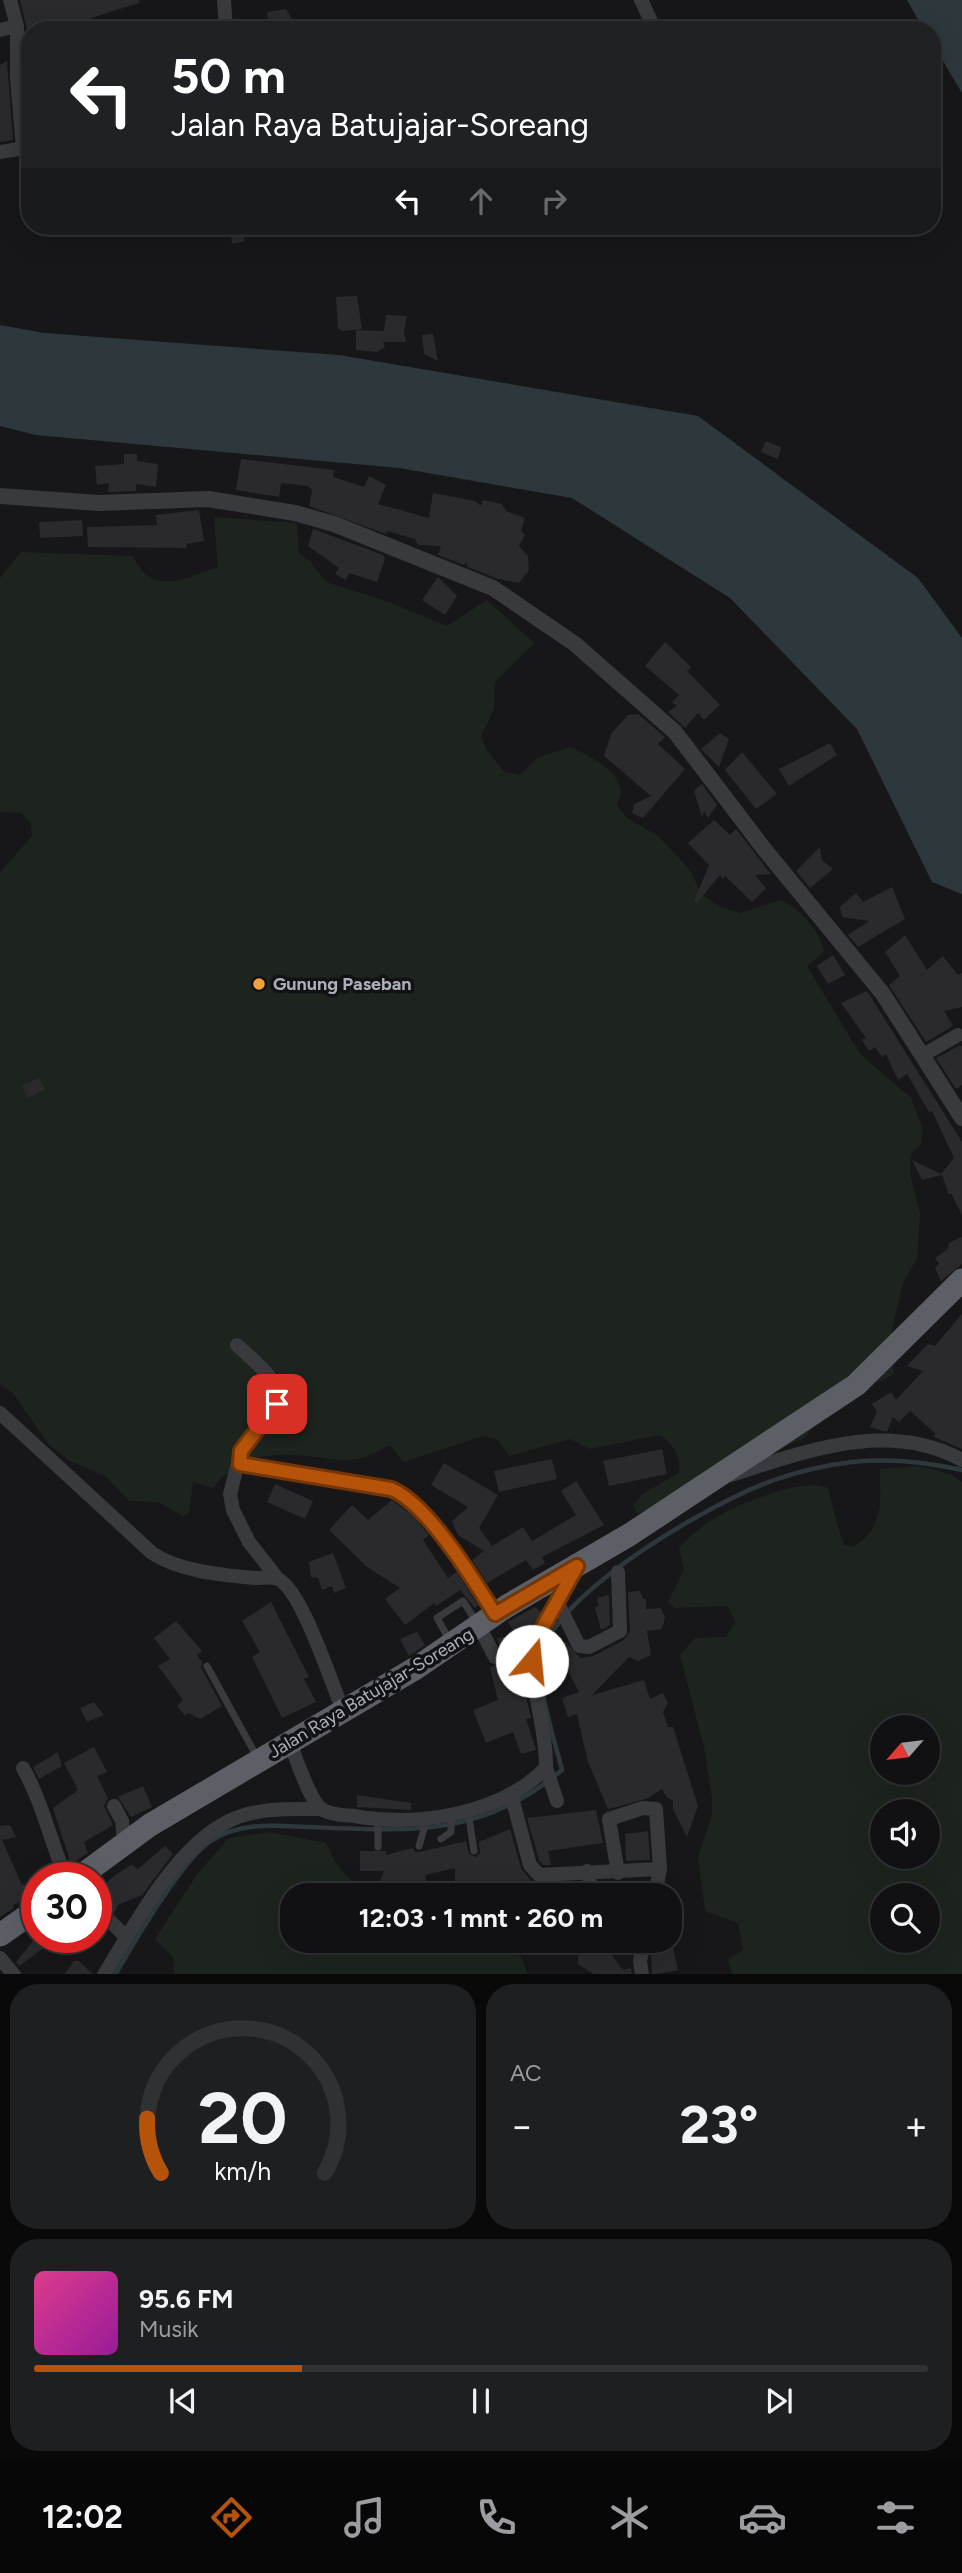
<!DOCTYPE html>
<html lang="id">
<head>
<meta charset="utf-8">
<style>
  :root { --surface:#111113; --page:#1e1f21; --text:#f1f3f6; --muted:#9c9da0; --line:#303133; --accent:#b45309 }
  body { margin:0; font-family:Figtree,sans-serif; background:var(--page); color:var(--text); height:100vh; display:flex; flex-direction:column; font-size:26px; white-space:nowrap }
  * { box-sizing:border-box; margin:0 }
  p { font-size:23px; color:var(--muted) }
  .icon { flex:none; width:38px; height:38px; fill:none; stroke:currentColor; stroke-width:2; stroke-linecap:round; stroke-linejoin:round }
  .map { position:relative; height:1974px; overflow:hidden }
  .side { display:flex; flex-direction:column; gap:10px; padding:10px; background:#09090a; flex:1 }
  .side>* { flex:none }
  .top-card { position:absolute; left:21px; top:21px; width:920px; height:214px; border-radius:28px; box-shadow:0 7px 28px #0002,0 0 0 2px var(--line); background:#202124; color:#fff; overflow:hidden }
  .needle { width:46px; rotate:242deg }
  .fabs { position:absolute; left:870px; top:1715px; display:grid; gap:14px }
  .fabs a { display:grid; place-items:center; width:70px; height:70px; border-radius:50%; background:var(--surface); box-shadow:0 7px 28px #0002,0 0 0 2px var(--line); font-size:35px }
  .speed { position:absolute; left:21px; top:1862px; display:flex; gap:14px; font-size:35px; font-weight:700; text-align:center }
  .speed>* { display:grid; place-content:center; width:91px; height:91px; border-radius:50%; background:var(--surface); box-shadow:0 7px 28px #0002,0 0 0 2px var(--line); line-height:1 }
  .speed .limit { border:10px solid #d22; background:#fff; color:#111 }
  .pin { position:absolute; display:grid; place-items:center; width:60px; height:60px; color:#fff; margin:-30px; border-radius:14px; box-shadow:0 4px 10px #0006 }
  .me { position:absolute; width:77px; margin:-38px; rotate:17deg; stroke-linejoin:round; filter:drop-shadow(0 0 5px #0008) }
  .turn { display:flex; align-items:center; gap:24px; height:147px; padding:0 35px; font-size:32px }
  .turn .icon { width:91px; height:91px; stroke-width:2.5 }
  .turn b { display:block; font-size:49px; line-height:60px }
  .lanes { display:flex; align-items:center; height:66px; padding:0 35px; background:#0003; justify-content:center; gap:35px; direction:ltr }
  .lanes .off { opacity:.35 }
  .big { font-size:52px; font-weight:700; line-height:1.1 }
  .side .tile { flex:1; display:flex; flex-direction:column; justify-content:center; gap:10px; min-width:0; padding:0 24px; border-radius:28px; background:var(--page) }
  .side .dial { align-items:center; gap:0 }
  .dial svg { height:182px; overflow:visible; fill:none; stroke:var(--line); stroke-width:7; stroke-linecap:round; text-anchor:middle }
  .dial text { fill:var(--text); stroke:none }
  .song { display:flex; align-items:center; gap:21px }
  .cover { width:84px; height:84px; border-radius:10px; background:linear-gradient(135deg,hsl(330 70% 55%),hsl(300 70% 35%)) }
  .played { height:7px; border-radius:4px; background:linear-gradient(90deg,var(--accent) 30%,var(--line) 30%) }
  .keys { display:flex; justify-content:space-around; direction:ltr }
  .heat { display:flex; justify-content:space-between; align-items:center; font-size:38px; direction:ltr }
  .side .tiles { flex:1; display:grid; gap:10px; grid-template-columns:1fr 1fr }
  .tile:last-child { grid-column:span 2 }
  .trip { position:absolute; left:280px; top:1883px; width:402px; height:70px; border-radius:28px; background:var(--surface); box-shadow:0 7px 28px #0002,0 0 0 2px var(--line); font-weight:700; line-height:70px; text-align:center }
  .tab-bar { display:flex; height:112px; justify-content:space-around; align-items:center; background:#070708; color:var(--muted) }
  .tab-bar .icon { width:49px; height:49px }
  .tab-bar .active { color:var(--accent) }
  .tab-bar b { font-size:32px; color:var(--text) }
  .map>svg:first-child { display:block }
  .green { fill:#1d241e; fill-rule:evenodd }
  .water { fill:#2d383d }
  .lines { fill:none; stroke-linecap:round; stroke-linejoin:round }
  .stream { stroke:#2d383d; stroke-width:4.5 }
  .building { fill:#2a2a2d }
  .service { stroke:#383a3e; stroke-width:7 }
  .minor { stroke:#383a3e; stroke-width:14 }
  .tertiary { stroke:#383a3e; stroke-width:16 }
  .trunk { stroke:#5c6066; stroke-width:23 }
  .route-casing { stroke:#753606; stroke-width:18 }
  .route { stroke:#b45309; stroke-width:12 }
  .poi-dot { fill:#efa239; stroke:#121214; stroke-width:2.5 }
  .labels { text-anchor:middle; stroke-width:7; stroke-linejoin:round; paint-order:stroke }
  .poi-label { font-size:18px; font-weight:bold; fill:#aab0b9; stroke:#121214; text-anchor:start }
  .street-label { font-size:18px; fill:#aab0b9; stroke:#121214 }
</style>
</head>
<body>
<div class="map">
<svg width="962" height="1975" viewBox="0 0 962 1975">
  <rect width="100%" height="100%" fill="#171719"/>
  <g class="green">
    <path d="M214,517L297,523L299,553L310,561L326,582L389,602L447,626L487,600L534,643L495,682L494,709L481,736L486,749L504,772L520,775L537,758L570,747C586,754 617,769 620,788C622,793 619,800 617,805L627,818L658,836L690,870L702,895L720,907L740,913L781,900C800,909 820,930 824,952L807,966L860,1054L911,1098L923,1129L921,1144L911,1154L910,1174L920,1214L917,1258L903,1283L889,1343L894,1374L882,1381H867L839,1390L806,1437L638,1514L633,1506L642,1494L679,1473C682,1458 672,1441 659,1435L590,1449L570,1439L509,1456L497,1439L483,1436L403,1462L390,1445C377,1452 365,1459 349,1460C339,1461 327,1458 317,1457C274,1452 241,1452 213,1488L193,1482L189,1513L183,1516L158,1502L129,1501L105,1476L70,1461L49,1445L13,1393L0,1385V872L32,836L31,823L21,813L0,812V578L21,552L132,556C136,560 137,565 141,569C161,594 194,575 218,567Z"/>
    <path d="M917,1466L950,1474L962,1482V1974H732L728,1959L743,1950L738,1923L705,1911L698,1857L712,1815V1798L704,1747L680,1655L695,1638L726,1637L735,1622L728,1606L675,1608L668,1602L684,1570L679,1548C687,1540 695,1532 704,1525C727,1508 802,1476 828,1488C832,1501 839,1537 845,1545L853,1547C885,1527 880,1502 880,1469ZM882,1727H928V1773H882ZM882,1811H928V1857H882ZM882,1895H928V1941H882Z"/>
    <path d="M270,1832L326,1843L335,1862L364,1895H292V1941H473L509,1949L521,1957L528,1974H174L173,1957L155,1939L198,1873L229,1838Z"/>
  </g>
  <g class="water">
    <path d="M907,0H962V93L933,44V30H924Z"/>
    <path d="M0,325L44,333L339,355L698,416L918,578L962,638V894L932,882L857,729L730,598L572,498L399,468L36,435L0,426Z"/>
  </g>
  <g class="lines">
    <path class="stream" d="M115,1975C135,1941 181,1861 211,1841C240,1821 277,1826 310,1827C408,1831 482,1838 562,1770C555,1741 533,1677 543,1650C565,1587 712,1502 774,1480C797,1472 827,1465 852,1462C890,1458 925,1462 962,1470"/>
  </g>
  <g class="building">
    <path d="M20,0H139V3L91,18L94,30H27Z"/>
    <path d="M286,9L299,30H269L267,12Z"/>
    <path d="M7,61L13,140L0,142V65Z"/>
    <path d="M230,226H243L244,241L232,244Z"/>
    <path d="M357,296L362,329L342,331L338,328L336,297Z"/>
    <path d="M386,315L407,316L404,331L406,342H383L385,347L377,352L356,350V330L384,331Z"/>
    <path d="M433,334L438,361L424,354L422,335Z"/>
    <path d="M766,441L781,447L778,459L761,452Z"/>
    <path d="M124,454H137V461L158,464L156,487L136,484V491L108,492L109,483L97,485L95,466L124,464Z"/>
    <path d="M241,459L334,470L333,477L364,487L369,476L386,485L378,504L429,518L433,493L475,501L481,506L483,500L502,504L506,511L525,518L521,531L525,535L519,546L528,556L529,570L519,583L498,579L468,567L466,562L464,565L438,555L441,546L418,545L415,539L387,531L386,534L309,506L312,490L308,486L281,483L279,497L236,490Z"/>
    <path d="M199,510L204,541L186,544L187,548L88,547L87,527L157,525L156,515Z"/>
    <path d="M82,520L83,536L40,538L39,522Z"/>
    <path d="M313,529L383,555L385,559L377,582L349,573L346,580L335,574L339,568L308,546Z"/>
    <path d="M438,577L457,596L445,615L422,600Z"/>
    <path d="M665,642L691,667L687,671L720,705L704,720L698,713L685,728L668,712L677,706L672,702L679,695L645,666Z"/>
    <path d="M638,714L665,737L658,744L685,769L643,818L632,813L634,804L651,796L604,756L611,734L628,715Z"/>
    <path d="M720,733L729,739L719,767L701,749Z"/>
    <path d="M830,743L837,755L789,786L779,769Z"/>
    <path d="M742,752L777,794L756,809L725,770Z"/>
    <path d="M702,784L717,805L708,818L704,811L702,817L694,791Z"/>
    <path d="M714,820L730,835L736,829L771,874L755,875L766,888L752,902L725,876L723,879L720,875L697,903L694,901L709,865L688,843Z"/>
    <path d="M820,847L822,860L833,869L810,888L796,871Z"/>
    <path d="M892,887L905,919L858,947L848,935L869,921L842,917L840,907L856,893L863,902Z"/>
    <path d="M905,935L927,970L943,956L958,975L962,973V1007L944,1011L953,1026L926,1042L889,985L900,976L885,952Z"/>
    <path d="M833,955L845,975L828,984L817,966Z"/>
    <path d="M867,991L962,1142V1215L951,1193L949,1195L942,1175L922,1180L912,1160L941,1174L954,1158L932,1111L929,1112L907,1074L898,1080L886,1054L882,1057L875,1047L869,1051L862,1040L866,1038L841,1003Z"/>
    <path d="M959,1046H962V1085L956,1089L936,1058Z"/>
    <path d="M39,1078L45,1089L28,1098L22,1086Z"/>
    <path d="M962,1237V1264L941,1281L935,1268L939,1264L935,1258L948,1249L949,1243Z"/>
    <path d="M962,1314V1449L934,1437L935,1433L910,1411L899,1422L893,1417L887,1432L870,1427L877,1411L872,1404L891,1392L896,1400L923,1371L907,1366L928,1344L935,1346Z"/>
    <path d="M662,1449L667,1474L609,1486L603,1461Z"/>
    <path d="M552,1459L557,1479L499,1492L494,1471Z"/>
    <path d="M444,1463L498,1495L479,1528L492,1546L523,1527L532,1541L576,1515L561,1491L576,1481L604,1525L542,1557L545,1563L533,1570L526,1560L487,1583L472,1560L484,1551L458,1535L452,1521L468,1507L431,1485Z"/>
    <path d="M275,1484L313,1501L305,1519L267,1502Z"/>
    <path d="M392,1500L413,1516L429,1535L423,1540L448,1578L457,1572L478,1605L475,1608L460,1590L436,1606L434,1603L405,1625L385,1599L400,1588L367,1567L329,1530L352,1505L368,1520Z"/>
    <path d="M333,1553L346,1588L334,1593L332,1586L322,1590L318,1578L311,1577L309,1562Z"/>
    <path d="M640,1591L643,1599H646V1609L661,1608L665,1618L662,1629L647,1631L651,1655L638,1661L629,1657L592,1695L644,1680L650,1699L663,1693L668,1703L663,1712L668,1727H673L698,1806L687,1837L673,1809V1800L667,1798L662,1789L646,1799L608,1809L588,1762L577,1714L568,1717L562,1698L579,1692L564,1663L557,1665L551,1647L566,1642L580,1658L593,1656L624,1640L630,1631L628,1592Z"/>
    <path d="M609,1595L610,1625L601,1630L595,1607L599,1606L597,1598Z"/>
    <path d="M271,1602L309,1677L304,1679L316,1702L282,1718L252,1657L260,1652L242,1621Z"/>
    <path d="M535,1607L541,1612L529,1633L504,1660L497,1638L515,1634L508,1622Z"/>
    <path d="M176,1621L202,1651L197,1655L202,1662L201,1668L222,1706L200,1719L188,1713L185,1716L177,1706L183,1700L158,1666L170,1659L154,1638Z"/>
    <path d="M417,1632L425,1645L409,1656L400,1639Z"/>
    <path d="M523,1656L524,1688L531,1718L526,1719L536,1750L521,1754L513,1732L486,1743L473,1710L498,1700L490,1667Z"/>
    <path d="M94,1702L104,1715L87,1722L80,1708Z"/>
    <path d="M94,1747L107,1772L97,1776L108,1798L104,1806L113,1825L84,1842L88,1853L71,1864L53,1808L78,1790L64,1763Z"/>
    <path d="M58,1752L62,1766L39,1779L33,1767Z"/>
    <path d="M143,1786L152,1807L131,1817L118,1797Z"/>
    <path d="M357,1795L411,1803V1810L357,1807Z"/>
    <path d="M596,1810L603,1843L548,1851L551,1865H543L539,1860L527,1818Z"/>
    <path d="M10,1825L16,1837L2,1840L22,1885L37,1878V1895L13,1905L14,1908L0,1917V1826Z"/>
    <path d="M510,1829L521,1868L532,1882L541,1885L545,1895H455V1868L425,1875L430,1895H375L384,1871H360V1851H386V1855L413,1848L415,1852H420L466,1841L469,1854L476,1857L480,1853L479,1842Z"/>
    <path d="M648,1831L650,1860L626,1861L625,1834Z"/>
    <path d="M165,1846L173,1854L142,1895L118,1905L115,1912L96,1898V1892L115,1875L131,1865L138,1869Z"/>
    <path d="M37,1936L48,1945L19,1966L16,1962Z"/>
    <path d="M568,1941H602L623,1970L631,1968L632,1975H595L578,1964V1954Z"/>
    <path d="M672,1944L678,1970L652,1975L651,1954L661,1953L660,1947Z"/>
    <path d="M74,1961H79L94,1975H64Z"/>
  </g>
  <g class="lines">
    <g class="service">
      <path d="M450,1641L437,1618L463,1601L477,1623"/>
      <path d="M207,1666L257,1757"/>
      <path d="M468,1811L474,1851"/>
      <path d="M441,1839L451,1832V1814"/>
      <path d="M419,1846L427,1819"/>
      <path d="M378,1847V1820"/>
    </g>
    <g class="minor">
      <path d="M10,0L17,26V79L23,148"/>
      <path d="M224,0L226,30"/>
      <path d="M641,0L650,19"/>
      <path d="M0,30L17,26"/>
      <path d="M0,152L30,147"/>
      <path d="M923,1055L958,1035"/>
      <path d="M237,1345C252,1360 282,1380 277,1404L241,1451L230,1494L233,1510L249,1542L278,1579"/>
      <path d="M0,1413L152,1553C181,1572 222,1575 256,1578C262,1578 272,1576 278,1579C302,1590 332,1685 344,1713"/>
      <path d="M240,1464L392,1489C427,1503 474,1580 495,1614"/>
      <path d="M731,1475C805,1452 887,1419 962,1460"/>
      <path d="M558,1603L579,1646L589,1647L620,1631L618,1572"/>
      <path d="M479,1626L495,1657"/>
      <path d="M290,1743C296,1757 310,1803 323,1810C331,1815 345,1815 354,1816C417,1827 499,1815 546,1768C547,1727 529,1687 533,1646L576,1567"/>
      <path d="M23,1768C43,1804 50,1840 66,1878"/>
      <path d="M546,1768L557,1801"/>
      <path d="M511,1794L530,1865L539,1875L660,1869"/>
      <path d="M114,1806L122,1821L124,1843"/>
      <path d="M587,1871L593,1895"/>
      <path d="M618,1873L609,1819L643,1808L656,1809L660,1869L655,1895"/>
      <path d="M96,1907L127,1938"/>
      <path d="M0,1958L14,1975"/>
      <path d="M104,1975C134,1926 175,1848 227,1822C255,1807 291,1809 322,1809"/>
      <path d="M642,1975L640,1961L644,1941"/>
    </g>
    <path class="tertiary" d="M0,496L99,503L208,499L295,513L334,524L493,588L575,644L675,732L765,850L883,994L962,1118"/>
    <g class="trunk">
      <path d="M78,1878L150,1825L416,1668L507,1606L629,1535L856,1385L962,1280"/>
      <path d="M0,1935L37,1909"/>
    </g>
  </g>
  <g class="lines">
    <defs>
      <path id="route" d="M277,1404L241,1451L240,1464L391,1489C427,1503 474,1580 495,1614L577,1566L539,1634L532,1661"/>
    </defs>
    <use href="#route" class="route-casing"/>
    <use href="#route" class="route"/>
  </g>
  <circle class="poi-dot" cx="259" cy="984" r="7"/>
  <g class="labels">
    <g class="poi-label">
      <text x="273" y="990">Gunung Paseban</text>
    </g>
    <g class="street-label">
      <text transform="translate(371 1693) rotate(-31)" y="6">Jalan Raya Batujajar-Soreang</text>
    </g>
  </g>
</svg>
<div class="fabs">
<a><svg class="needle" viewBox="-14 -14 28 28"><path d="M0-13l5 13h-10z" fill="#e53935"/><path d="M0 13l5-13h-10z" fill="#9c9da0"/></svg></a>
<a><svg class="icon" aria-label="sound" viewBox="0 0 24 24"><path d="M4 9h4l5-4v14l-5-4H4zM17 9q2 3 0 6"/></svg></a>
<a><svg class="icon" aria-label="search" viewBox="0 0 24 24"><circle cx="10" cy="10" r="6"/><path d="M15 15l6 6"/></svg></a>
</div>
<div class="speed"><div class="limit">30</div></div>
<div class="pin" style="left:277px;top:1404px;background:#d93025"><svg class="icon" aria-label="arrive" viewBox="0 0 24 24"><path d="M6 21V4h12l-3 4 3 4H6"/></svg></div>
<svg class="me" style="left:532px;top:1661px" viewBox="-20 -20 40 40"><circle r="19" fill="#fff"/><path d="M0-13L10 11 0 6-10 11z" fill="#b45309"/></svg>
<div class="trip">12:03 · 1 mnt · 260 m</div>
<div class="top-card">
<div class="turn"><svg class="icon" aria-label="left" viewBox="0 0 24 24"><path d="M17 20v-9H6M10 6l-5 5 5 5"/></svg><div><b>50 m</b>Jalan Raya Batujajar-Soreang</div></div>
<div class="lanes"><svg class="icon" aria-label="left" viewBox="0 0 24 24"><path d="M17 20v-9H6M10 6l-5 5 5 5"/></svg><svg class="icon off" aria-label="ahead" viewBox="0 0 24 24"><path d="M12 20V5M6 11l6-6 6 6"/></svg><svg class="icon off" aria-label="right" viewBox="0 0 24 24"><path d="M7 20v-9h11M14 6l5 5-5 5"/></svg></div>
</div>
</div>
<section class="side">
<div class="tiles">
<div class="tile dial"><svg viewBox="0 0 100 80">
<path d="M14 69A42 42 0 1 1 86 69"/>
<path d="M14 69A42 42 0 0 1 8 45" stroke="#b45309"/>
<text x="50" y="56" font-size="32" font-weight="700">20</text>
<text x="50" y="72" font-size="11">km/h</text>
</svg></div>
<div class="tile"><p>AC</p>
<div class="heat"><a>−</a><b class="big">23°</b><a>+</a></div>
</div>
<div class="tile">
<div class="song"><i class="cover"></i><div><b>95.6 FM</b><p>Musik</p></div></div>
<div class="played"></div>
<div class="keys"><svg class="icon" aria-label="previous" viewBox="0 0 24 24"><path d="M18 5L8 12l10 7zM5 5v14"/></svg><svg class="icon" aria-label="pause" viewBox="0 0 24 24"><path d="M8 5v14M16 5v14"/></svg><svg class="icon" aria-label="next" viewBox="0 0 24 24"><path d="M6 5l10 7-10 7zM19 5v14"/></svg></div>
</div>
</div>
</section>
<nav class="tab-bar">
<b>12:02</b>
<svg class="icon active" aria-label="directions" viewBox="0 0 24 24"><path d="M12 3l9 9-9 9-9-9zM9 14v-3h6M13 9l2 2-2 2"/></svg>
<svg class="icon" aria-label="music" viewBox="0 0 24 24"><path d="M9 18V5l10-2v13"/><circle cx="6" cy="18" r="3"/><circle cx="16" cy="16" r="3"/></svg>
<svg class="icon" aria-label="phone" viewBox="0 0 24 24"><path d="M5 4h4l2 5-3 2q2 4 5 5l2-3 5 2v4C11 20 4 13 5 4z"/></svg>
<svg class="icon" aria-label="climate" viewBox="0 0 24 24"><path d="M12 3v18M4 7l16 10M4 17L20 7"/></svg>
<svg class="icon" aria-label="car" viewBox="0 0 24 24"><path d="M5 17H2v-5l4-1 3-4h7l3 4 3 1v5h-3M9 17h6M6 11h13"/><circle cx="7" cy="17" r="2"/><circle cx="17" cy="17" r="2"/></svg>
<svg class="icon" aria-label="filters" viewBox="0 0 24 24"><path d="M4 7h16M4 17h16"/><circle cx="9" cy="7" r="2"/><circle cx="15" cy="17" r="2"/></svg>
</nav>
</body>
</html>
